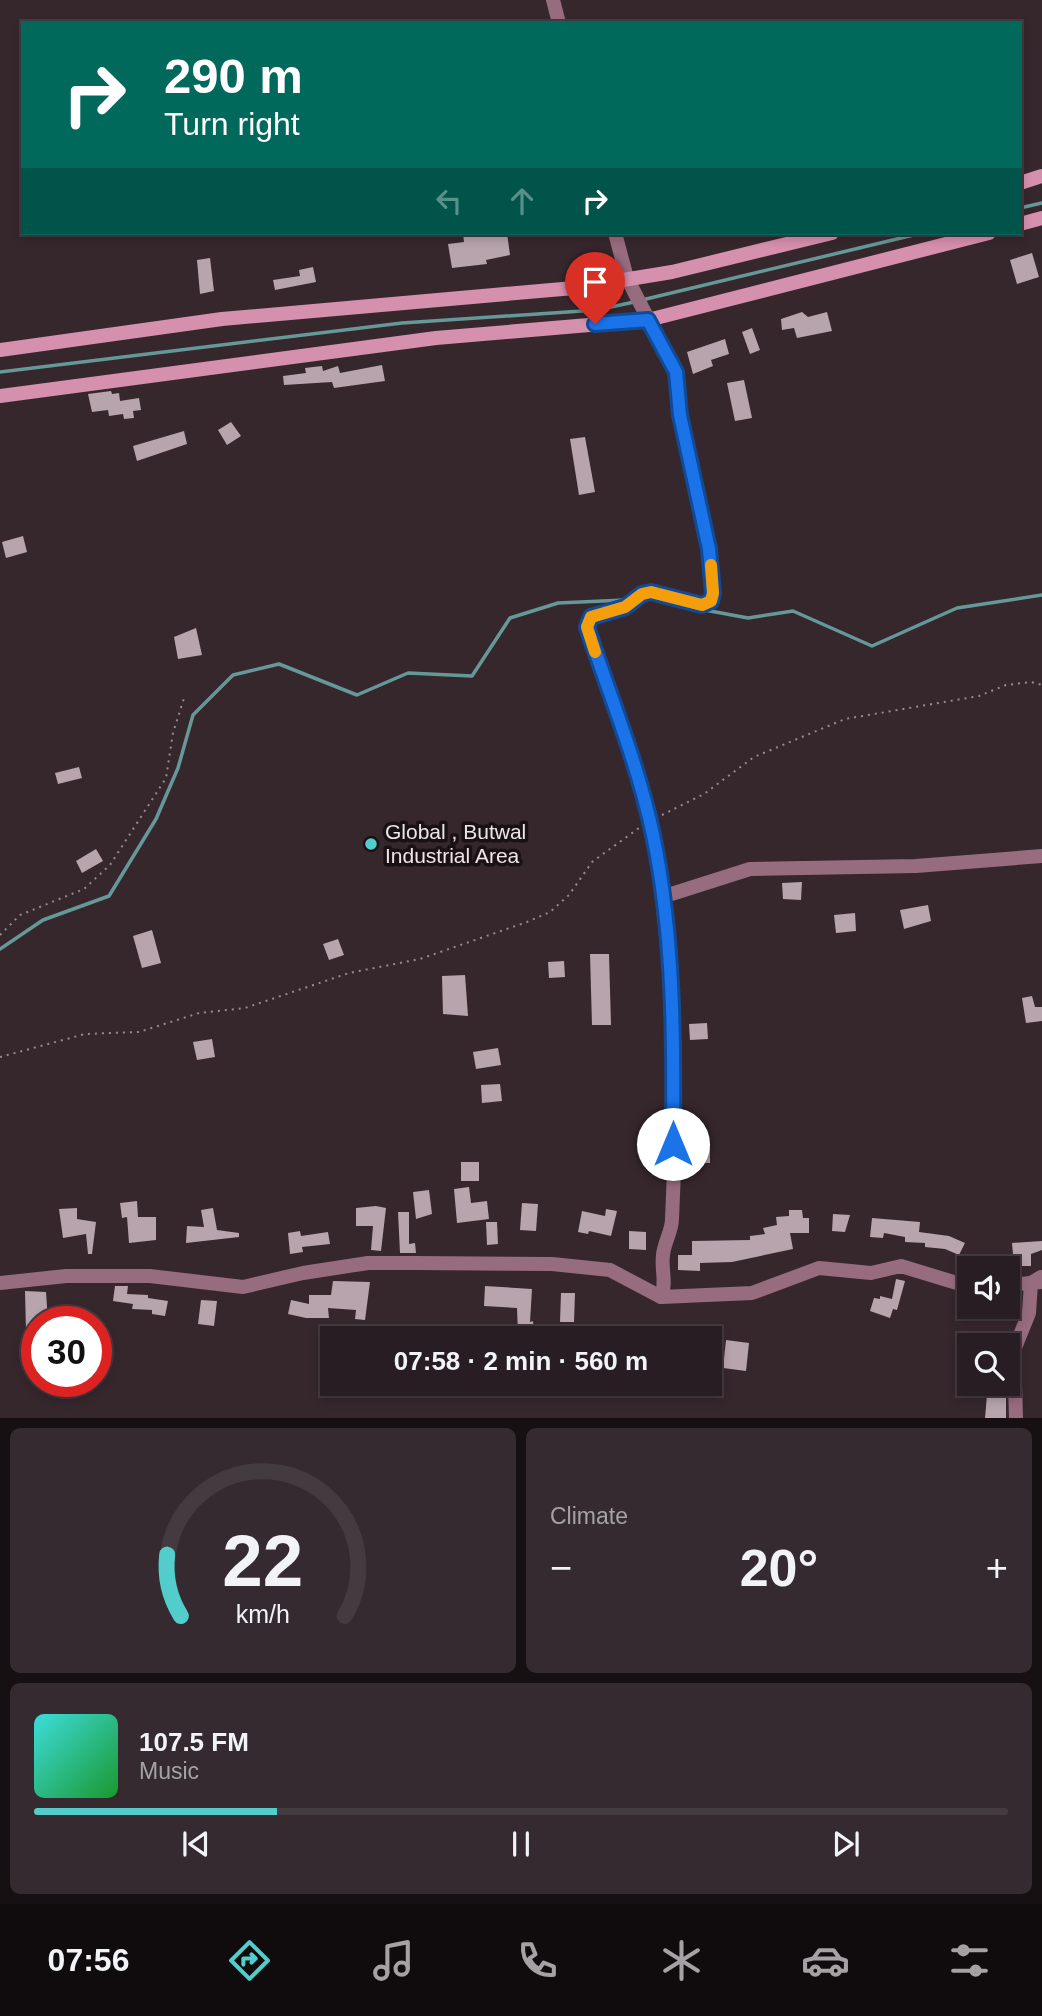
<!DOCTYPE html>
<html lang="en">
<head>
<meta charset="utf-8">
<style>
  :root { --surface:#281d22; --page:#342a2f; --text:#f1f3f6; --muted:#a5a2a5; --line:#443b40; --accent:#53cdcb }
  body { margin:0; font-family:Helvetica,sans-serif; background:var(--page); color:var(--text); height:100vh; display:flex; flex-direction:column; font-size:26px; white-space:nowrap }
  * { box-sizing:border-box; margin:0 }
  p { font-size:23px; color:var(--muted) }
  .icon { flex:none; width:38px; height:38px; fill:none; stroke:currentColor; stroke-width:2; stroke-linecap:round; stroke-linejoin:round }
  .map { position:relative; height:1418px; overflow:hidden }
  .panel { display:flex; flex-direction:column; gap:10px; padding:10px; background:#161013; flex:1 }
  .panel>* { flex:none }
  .hud { position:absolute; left:21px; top:21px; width:1001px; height:214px; border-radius:0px; box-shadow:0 4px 10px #0003,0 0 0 2px var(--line); background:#00695c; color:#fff; overflow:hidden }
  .buttons { position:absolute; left:957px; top:1256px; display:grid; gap:14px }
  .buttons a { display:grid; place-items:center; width:63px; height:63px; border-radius:0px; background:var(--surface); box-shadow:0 4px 10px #0003,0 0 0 2px var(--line); font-size:35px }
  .speed { position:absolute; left:21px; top:1306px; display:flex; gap:14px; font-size:35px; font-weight:700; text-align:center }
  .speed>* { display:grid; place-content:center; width:91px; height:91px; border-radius:50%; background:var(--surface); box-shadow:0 4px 10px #0003,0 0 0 2px var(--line); line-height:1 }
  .speed .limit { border:10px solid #d22; background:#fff; color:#111 }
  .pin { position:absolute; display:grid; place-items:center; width:60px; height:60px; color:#fff; margin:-72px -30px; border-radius:50% 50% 50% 0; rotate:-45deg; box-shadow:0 0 7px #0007 }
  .pin .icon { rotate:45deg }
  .me { position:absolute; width:77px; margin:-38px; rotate:0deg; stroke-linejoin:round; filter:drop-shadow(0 0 5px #0008) }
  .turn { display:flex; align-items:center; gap:24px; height:147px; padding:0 28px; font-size:32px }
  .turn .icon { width:91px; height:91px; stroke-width:2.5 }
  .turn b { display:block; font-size:49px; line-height:60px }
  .lanes { display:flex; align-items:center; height:66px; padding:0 28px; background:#0003; justify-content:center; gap:35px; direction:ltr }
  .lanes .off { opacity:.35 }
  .big { font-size:52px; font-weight:800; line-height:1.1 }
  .panel .widget { flex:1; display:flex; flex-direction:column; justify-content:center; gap:10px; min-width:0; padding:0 24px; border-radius:10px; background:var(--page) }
  .panel .dial { align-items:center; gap:0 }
  .dial svg { height:182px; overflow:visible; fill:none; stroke:var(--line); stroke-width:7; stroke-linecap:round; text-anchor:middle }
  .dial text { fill:var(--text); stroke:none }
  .song { display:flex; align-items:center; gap:21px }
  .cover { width:84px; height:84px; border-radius:10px; background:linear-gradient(135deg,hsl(180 70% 55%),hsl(130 70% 35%)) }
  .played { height:7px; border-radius:4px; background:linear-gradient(90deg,var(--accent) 25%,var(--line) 25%) }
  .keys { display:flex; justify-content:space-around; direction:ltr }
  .heat { display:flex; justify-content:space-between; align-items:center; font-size:38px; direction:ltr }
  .panel .tiles { flex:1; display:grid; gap:10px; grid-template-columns:1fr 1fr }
  .widget:last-child { grid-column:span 2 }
  .trip { position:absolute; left:320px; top:1326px; width:402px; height:70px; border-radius:0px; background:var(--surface); box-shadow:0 4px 10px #0003,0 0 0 2px var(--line); font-weight:800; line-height:70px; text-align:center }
  .dock { display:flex; height:112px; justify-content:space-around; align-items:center; background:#100c0e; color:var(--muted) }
  .dock .icon { width:49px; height:49px }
  .dock .on { color:var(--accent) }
  .dock b { font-size:32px; color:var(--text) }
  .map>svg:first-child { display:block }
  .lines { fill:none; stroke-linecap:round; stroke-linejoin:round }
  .stream { stroke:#659999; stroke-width:3.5 }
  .building { fill:#b8a4ac }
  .path { stroke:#988b90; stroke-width:2; stroke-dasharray:2 5; stroke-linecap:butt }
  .minor { stroke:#986c7f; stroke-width:14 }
  .tertiary { stroke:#986c7f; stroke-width:14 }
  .secondary { stroke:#d590ae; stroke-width:14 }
  .route-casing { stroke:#114b97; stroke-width:18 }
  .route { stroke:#1a73e8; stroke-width:12 }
  .slow { stroke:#f59e0b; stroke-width:12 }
  .poi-dot { fill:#53cdcb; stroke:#191215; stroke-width:2.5 }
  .labels { text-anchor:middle; stroke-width:7; stroke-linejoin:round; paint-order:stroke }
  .poi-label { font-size:21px; fill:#efe5e9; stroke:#191215; text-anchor:start }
</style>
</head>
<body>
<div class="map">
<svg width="1042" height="1418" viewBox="0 0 1042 1418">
  <rect width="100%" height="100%" fill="#36272d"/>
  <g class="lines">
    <g class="stream">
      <path d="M1020,208L1042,203"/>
      <path d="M642,300L922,233"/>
      <path d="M0,372L402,323L597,310L634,302"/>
      <path d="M705,610L748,618L793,611L872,646L957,608L1042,595"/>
      <path d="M0,949L43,920L109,896L156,819L178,768L193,715L233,675L279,664L357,695L408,673L472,676L510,618L558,603L625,600"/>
    </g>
  </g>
  <g class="building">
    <path d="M463,233H479V237L507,233L510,255L486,260L487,264L452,268L448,244L464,242Z"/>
    <path d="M1032,253L1039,277L1017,284L1010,260Z"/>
    <path d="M210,258L214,291L200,294L197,260Z"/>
    <path d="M313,267L316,282L275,290L273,280L300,276L299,270Z"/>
    <path d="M802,312L808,317L827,312L832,331L797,338L794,328L782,330L781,319Z"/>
    <path d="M752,328L760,350L750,354L742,332Z"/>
    <path d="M725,339L729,354L711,360L713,366L693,374L687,352Z"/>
    <path d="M382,365L385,381L334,388L332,382L284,385L283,376L306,373L305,368L322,366L323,371L338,366L340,373Z"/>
    <path d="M744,380L752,418L735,421L727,383Z"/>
    <path d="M111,391L112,394L119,393L120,401L139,398L141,410L133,411L134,418L124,419L123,414L109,416L108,410L92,412L88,394Z"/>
    <path d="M231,422L241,436L227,445L218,430Z"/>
    <path d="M184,431L187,444L137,461L133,446Z"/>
    <path d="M585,437L595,492L579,495L570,439Z"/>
    <path d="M23,536L27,552L6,558L2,542Z"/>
    <path d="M196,628L202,655L178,659L174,637Z"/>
    <path d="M79,767L82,778L58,784L55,773Z"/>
    <path d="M96,849L103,861L82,873L76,861Z"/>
    <path d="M802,882L801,900L783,899L782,883Z"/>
    <path d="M928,905L931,921L904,929L900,910Z"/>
    <path d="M855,913L856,931L836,933L834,915Z"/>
    <path d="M152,930L161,963L142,968L133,936Z"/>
    <path d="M338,939L344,955L329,960L323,944Z"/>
    <path d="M590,954H609L611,1025H592Z"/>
    <path d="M564,961L565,977L549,978L548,962Z"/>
    <path d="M465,975L468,1016L443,1014L442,976Z"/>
    <path d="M1032,996L1035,1007H1042V1021L1026,1023L1022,998Z"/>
    <path d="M707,1023L708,1039L690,1040L689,1024Z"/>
    <path d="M212,1039L215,1057L197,1060L193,1042Z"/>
    <path d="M498,1048L501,1065L476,1069L473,1052Z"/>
    <path d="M500,1084L502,1101L482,1103L481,1085Z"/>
    <rect x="686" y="1147" width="24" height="16"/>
    <rect x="461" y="1162" width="18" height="19"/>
    <path d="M469,1187L471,1203L487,1201L489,1219L457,1223L454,1189Z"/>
    <path d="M429,1190L432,1214L416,1219L413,1192Z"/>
    <path d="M137,1201L138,1217H156V1240L129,1243L127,1217L122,1218L120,1203Z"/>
    <path d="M522,1203L538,1204L536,1231L520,1230Z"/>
    <path d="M376,1206L386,1208L381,1251L371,1250L373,1226H356V1208Z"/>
    <path d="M77,1208V1219L96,1222L92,1254H88L86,1234L63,1238L59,1209Z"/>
    <path d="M213,1208L217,1230L239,1233V1237L186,1243L187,1226L204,1227L201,1210Z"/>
    <path d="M606,1209L617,1211L611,1236L589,1231L588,1234L578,1232L582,1211L605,1216Z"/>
    <path d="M789,1210H802L803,1218H809V1233H790L793,1249L732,1262L700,1263V1271L678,1270V1255H692V1241L750,1240V1236L765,1234L763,1228L777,1225L776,1217L789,1216Z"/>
    <path d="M398,1212H409V1244L415,1243L416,1253H400Z"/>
    <path d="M833,1214L850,1215L845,1232L832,1231Z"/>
    <path d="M872,1218L920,1222L919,1232L949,1236L965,1243L959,1255L945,1249L925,1247V1243L905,1242V1237L884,1233L883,1238L870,1237Z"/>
    <path d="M486,1222H497L498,1244L487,1245Z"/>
    <path d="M300,1231L301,1236L328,1232L330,1244L302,1247L303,1252L290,1254L288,1233Z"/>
    <path d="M629,1231L646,1232V1250L629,1249Z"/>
    <path d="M1042,1241V1250L1031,1254V1266H1014L1012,1243Z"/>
    <path d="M896,1279L905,1281L897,1310L893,1309L890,1318L870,1311L874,1298L880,1299V1296L892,1299Z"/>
    <path d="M333,1281L370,1282L365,1320L355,1319L356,1310L328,1308L329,1318H306L288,1314L291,1300L309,1304V1295H331Z"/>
    <path d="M115,1286H128L127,1294L148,1295V1298L168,1301L165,1316L152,1314V1310L132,1309L133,1304L113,1301Z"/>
    <path d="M485,1286L532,1289L530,1322L533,1321L534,1333L518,1334L517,1308L484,1306Z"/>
    <path d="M25,1291L46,1292L48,1321H37V1330L26,1331Z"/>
    <path d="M561,1293H575L574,1322H560Z"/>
    <path d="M201,1300L217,1301L214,1326L198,1324Z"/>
    <rect x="621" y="1325" width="19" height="14"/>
    <path d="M726,1340L749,1343L746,1371L723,1368Z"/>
    <path d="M987,1395L1006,1396V1418H985Z"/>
  </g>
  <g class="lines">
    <g class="path">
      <path d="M662,815L704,794L754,757L845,719L979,696L1006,685L1031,682L1042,685"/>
      <path d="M0,935L20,915L84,889L110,865L166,778L173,733L185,695"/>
      <path d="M0,1057L85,1034L139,1032L199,1013L245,1008L349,973L420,959L527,922L550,912L569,895L592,862L639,828"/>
    </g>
    <g class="minor">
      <path d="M553,0L559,23"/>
      <path d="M615,233L627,278L675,371L680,415L709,549L713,593L711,601L702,605L651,592L642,594L625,607L591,617L587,627L615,712L629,743L653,835L662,897L750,869L916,866L1042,856"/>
      <path d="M661,1297C667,1283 661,1270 663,1255C664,1243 672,1231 672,1219C678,1112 674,1003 662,897"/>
      <path d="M1016,1418L1014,1350L1029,1313L1031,1283L1041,1277"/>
    </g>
    <g class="tertiary">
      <path d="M0,1283L66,1276H150L243,1287L303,1273L368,1263H416L552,1264L610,1270L661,1297L752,1293L819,1268L871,1273L901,1266L970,1287"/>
      <path d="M1008,1285L1042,1282"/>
    </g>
    <g class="secondary">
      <path d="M1020,183L1042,176"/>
      <path d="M1020,224L1042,218"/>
      <path d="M0,350L222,319L574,288L672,272L832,233"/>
      <path d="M0,396L436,338L648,320L989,233"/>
    </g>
  </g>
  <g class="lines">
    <defs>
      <path id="route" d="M595,324L648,320L676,372L680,415L709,549L713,593L711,601L702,605L651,592L642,594L625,607L591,617L587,627C610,696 638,764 653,835C674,936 674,1041 673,1144"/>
    </defs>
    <use href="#route" class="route-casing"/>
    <use href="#route" class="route"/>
    <path class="slow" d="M595,652L587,627L591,617L625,607L642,594L651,592L702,605L711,601L713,593L711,565"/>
  </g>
  <circle class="poi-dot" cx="371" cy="844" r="7"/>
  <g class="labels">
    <g class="poi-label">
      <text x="385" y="839">Global , Butwal<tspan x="385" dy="24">Industrial Area</tspan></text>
    </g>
  </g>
</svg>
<div class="buttons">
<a><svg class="icon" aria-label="sound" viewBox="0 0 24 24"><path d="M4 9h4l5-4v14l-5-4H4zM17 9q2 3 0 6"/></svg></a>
<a><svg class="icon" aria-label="search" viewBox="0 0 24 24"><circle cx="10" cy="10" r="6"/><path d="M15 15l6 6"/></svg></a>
</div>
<div class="speed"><div class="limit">30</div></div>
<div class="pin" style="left:595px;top:324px;background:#d93025"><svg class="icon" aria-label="arrive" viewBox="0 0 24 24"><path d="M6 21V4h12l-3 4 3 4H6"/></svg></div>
<svg class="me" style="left:673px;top:1144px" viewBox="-20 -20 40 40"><circle r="19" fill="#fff"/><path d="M0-13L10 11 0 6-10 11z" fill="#1a73e8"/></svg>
<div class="trip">07:58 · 2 min · 560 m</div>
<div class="hud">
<div class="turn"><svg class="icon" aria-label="right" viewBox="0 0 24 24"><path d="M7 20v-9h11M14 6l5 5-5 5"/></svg><div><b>290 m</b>Turn right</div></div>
<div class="lanes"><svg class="icon off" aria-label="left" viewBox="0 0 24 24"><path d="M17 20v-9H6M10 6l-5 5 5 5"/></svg><svg class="icon off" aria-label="ahead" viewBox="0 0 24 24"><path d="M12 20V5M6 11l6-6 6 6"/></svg><svg class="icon" aria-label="right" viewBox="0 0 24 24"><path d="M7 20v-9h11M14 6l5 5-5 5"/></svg></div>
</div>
</div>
<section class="panel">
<div class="tiles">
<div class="widget dial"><svg viewBox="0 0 100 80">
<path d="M14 69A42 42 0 1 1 86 69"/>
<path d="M14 69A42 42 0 0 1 8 42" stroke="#53cdcb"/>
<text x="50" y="56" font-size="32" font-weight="700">22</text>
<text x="50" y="72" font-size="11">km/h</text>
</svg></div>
<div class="widget"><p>Climate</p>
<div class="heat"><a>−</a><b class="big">20°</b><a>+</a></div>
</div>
<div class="widget">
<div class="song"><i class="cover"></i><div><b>107.5 FM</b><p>Music</p></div></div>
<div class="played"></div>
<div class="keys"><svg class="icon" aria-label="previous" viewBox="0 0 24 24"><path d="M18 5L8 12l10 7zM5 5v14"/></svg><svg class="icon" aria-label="pause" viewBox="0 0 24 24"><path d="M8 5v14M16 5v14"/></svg><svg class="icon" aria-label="next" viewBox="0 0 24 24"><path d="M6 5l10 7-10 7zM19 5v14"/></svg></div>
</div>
</div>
</section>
<nav class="dock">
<b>07:56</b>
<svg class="icon on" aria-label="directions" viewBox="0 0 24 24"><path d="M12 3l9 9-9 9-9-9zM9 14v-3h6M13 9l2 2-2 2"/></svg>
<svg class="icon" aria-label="music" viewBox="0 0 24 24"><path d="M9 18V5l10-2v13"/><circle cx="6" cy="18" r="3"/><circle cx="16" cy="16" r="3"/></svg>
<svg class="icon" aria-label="phone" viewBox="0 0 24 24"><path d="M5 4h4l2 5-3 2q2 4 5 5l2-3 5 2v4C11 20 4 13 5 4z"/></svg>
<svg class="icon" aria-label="climate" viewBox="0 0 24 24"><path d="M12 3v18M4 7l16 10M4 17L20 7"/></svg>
<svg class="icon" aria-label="car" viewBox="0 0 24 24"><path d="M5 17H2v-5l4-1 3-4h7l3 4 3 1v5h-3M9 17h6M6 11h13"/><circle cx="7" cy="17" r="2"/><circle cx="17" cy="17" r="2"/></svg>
<svg class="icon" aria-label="filters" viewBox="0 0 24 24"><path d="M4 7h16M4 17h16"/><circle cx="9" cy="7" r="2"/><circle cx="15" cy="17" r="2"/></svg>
</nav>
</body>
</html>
